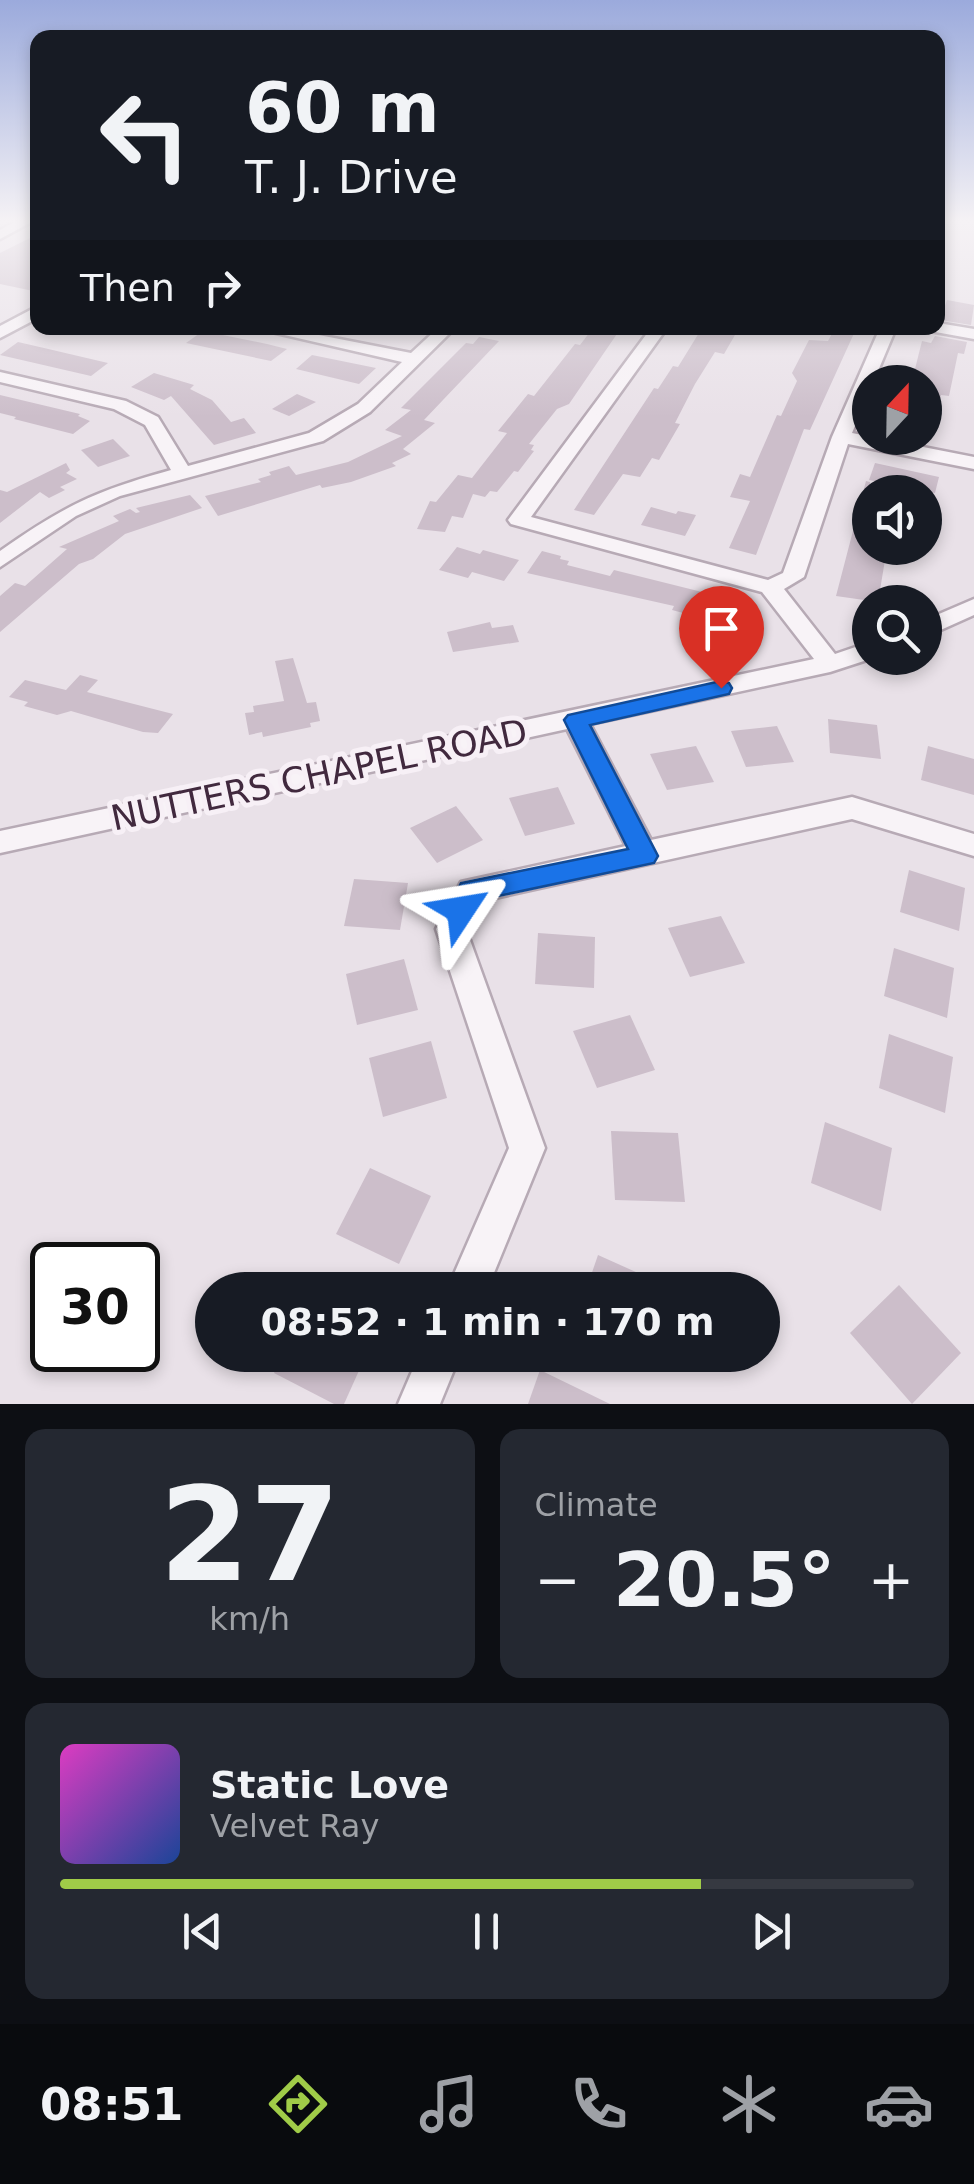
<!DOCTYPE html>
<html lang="en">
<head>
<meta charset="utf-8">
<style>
  :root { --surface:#171b24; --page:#242831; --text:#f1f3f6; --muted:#9ea1a6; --line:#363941; --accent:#a0cc48 }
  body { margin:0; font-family:"DejaVu Sans",sans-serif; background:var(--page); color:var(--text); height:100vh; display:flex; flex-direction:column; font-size:38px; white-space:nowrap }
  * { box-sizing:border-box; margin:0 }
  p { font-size:32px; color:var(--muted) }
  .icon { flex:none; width:55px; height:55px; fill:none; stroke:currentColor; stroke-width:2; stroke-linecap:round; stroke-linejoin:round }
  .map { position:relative; height:1404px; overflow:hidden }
  .panel { display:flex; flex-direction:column; gap:25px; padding:25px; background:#0d0f14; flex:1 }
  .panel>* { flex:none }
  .guide { position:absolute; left:30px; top:30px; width:915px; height:305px; border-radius:20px; box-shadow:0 5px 15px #0003; background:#171b24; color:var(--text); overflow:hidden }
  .needle { width:65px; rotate:22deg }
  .fabs { position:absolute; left:852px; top:365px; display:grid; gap:20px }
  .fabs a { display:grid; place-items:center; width:90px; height:90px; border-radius:50%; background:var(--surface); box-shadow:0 5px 15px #0003; font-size:50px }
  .speed { position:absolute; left:30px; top:1242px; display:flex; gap:20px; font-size:50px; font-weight:700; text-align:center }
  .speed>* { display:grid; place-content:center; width:130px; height:130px; border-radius:50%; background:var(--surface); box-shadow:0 5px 15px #0003; line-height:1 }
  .speed .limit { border:5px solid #111; border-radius:15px; background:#fff; color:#111 }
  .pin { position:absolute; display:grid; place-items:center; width:85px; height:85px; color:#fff; margin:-102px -42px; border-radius:50% 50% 50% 0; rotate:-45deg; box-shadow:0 0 10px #0007 }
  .pin .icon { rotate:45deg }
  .me { position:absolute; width:110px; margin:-55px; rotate:57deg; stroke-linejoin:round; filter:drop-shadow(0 0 8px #0008) }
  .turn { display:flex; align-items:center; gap:35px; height:210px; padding:0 50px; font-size:45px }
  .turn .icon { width:130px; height:130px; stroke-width:2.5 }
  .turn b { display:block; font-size:70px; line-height:85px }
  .then { display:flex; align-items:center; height:95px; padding:0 50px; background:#0003; gap:20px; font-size:38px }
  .big { font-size:75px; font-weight:800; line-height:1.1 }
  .panel .card { flex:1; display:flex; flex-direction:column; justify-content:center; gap:15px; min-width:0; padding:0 35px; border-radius:20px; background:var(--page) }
  .panel .dial { align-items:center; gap:0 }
  .dial b { font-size:130px; line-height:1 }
  .song { display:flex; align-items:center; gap:30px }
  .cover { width:120px; height:120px; border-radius:15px; background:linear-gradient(135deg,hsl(310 70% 55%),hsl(220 70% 35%)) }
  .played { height:10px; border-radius:5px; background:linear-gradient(90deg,var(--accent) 75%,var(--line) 75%) }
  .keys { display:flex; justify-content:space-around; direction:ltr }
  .heat { display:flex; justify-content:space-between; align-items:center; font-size:55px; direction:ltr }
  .panel .tiles { flex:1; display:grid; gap:25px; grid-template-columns:1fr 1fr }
  .card:last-child { grid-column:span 2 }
  .trip { position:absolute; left:195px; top:1272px; width:585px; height:100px; border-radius:50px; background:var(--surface); box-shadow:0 5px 15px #0003; font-weight:800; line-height:100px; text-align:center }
  .tab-bar { display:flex; height:160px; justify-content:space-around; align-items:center; background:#090b0e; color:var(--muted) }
  .tab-bar .icon { width:70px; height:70px }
  .tab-bar .active { color:var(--accent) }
  .tab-bar b { font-size:45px; color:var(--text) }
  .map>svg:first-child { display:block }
  .building { fill:#ccbeca }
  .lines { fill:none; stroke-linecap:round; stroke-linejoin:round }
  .minor-casing { stroke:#b7aab5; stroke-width:5 }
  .minor { fill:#f8f3f7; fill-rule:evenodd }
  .route { fill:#1a73e8; stroke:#114b97; stroke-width:2.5 }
  .labels { text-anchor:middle; stroke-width:10; stroke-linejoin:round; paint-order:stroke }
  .street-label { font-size:35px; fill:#41293e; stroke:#f7f0f6 }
</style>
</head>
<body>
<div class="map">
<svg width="974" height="1404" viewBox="0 0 974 1404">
  <rect width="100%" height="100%" fill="#e9e1e8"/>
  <g class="building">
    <path d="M38,234V292L0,284V253Z"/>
    <path d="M947,300L974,305L971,325L940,320Z"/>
    <path d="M593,328H621L569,404L557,409L529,444L534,445L531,450L534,451L518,472L514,471L497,492L490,491L485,497L473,494L463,518L452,516L445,532L417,529L430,501L436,502L458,475L472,478L507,433L498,431L528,394L534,396L575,344L580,345Z"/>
    <path d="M702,328H739L724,354L715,352L695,384L675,423L680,424L659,460L652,458L640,477L623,474L594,515L574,510L654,388L658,389L673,366L678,367Z"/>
    <path d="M835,328L856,329L810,430L804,429L756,555L729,548L750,501L730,497L740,474L750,477L777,415L781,416L797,381L792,373L809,340L828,341Z"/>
    <path d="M203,331L267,344L287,349L271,361L186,343Z"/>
    <path d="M935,336L967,342L964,354L958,353L949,396L941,395L931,434L925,433V379L913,377L922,341L931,343Z"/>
    <path d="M479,337L499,341L424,420L435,423L403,449L411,454L392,463L396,466L351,482L322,488L320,485L218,516L205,496L261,482L258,479L271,475L269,472L289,466L296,475L348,462L402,436L385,430L411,410L401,408L466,343L473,344Z"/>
    <path d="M18,342L44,348L108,363L91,376L0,355Z"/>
    <path d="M312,355L376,368L359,384L296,369Z"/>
    <path d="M154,373L194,385L190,389L212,400L231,422L244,418L256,433L214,445L171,396L164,400L131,387Z"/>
    <path d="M297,394L316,402L289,416L272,409Z"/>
    <path d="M0,395L80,414L78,416L90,421L73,434L14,419L16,417L0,413Z"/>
    <path d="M113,439L130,456L98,467L81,450Z"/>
    <path d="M66,463L70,470L66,473L77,479L60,487L65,490L49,498L40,492L0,523V490L7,492Z"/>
    <path d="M875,463L939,477L935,493L869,480Z"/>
    <path d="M866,481L870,482V548H887L878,602L836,596Z"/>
    <path d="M190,495L202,508L125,534L93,559L79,564L0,632V596L15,583L25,586L67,549L59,547L119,521L113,516L130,509L136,513L140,512L136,508Z"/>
    <path d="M651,507L676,514L678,511L696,515L685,536L641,525Z"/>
    <path d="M457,547L480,554L483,550L519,560L504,581L472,572L468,578L439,570Z"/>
    <path d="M542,551L561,556L560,559L569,561L567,565L610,576L614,570L730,599L727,604L731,605L712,640L691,634L698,617L672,610L674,606L527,573Z"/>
    <path d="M490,622L492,628L513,625L519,642L453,652L447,632Z"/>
    <path d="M293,658L307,703L316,702L320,721L310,723L311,727L263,737L262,732L249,735L245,713L254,712L253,706L284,701L275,661Z"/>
    <path d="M80,675L98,680L87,692L173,714L158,733L143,732L71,711L57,715L24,706L28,702L9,697L25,680L66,690Z"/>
    <path d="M828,719L877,725L881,759L830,753Z"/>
    <path d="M777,726L794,762L746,767L731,731Z"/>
    <path d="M696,746L714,782L667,790L650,754Z"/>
    <path d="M928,746L974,759V795L921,780Z"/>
    <path d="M558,787L575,824L525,836L509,798Z"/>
    <path d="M456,806L483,840L437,863L410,828Z"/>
    <path d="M909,870L965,888L959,931L900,912Z"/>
    <path d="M354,879L408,883L400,930L344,926Z"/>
    <path d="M721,916L745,963L690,977L668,928Z"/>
    <path d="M538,933L595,937L594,988L535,984Z"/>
    <path d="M894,948L954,968L947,1018L884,996Z"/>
    <path d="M404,959L418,1010L357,1025L346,974Z"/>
    <path d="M630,1015L655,1070L597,1088L573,1031Z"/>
    <path d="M889,1034L953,1057L945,1113L879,1088Z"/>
    <path d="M431,1041L447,1098L383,1117L369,1058Z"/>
    <path d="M825,1122L892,1148L881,1211L811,1183Z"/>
    <path d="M611,1131L678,1133L685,1202L615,1200Z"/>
    <path d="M370,1168L431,1196L399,1264L336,1234Z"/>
    <path d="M598,1255L676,1290H586Z"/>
    <path d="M899,1285L961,1353L912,1404L850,1333Z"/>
    <path d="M283,1355H366L344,1404H334L274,1373Z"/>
    <path d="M540,1370L610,1404H528Z"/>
  </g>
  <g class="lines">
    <defs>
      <g id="minor">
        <path d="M18,220H35L0,239V230Z"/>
        <path d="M38,306V318L0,338V326Z"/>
        <path d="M938,323L974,329V339L930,331L928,328H938Z"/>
        <path d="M254,328H283L411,353L438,328H455L370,412L323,441L120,496L76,516L0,567V551C64,506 95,491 171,470L145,425L114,409L0,382V372L126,401L158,417L188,466L309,433L358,404L402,362Z"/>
        <path d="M651,328H667L531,517L768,580L783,573L832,437L880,328H896L852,433L974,457V469L848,444L804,577L784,589L835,654L870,642L873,658L830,672L590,724L651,840L852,797L974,834V856L852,819L481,901L466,929L545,1148L487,1290H447L509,1148L436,929L461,882L626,846L567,729L0,853V831L814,659L762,592L511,524L508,520Z"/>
        <path d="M974,599V615L925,637V620Z"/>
        <path d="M419,1355H460L440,1404H398Z"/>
      </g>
    </defs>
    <use href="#minor" class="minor-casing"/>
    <use href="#minor" class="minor"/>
  </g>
  <linearGradient id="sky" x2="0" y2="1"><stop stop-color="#9baadc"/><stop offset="0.53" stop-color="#f5f2f5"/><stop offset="1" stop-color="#f5f2f5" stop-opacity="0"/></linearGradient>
  <rect width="974" height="417" fill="url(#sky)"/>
  <path class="route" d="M721,681L729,683L732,688L729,694L590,725L658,856L654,863L479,900L471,918L461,921L451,918L447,910L461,883L628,849L564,720L568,715Z"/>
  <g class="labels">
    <g class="street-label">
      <text transform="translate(319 775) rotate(-12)" y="12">NUTTERS CHAPEL ROAD</text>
    </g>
  </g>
</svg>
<div class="fabs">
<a><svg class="needle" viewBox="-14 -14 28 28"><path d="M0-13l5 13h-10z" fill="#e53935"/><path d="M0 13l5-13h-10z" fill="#9ea1a6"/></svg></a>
<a><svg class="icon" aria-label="sound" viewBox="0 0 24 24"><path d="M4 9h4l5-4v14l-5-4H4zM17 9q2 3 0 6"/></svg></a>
<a><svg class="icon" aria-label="search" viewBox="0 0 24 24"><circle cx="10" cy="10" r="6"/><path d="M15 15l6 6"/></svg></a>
</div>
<div class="speed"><div class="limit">30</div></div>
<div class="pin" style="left:721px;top:688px;background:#d93025"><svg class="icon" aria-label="arrive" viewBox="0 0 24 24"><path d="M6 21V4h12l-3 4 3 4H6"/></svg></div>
<svg class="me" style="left:461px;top:910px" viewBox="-20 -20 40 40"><path d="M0-17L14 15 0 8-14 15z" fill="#1a73e8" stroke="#fff" stroke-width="4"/></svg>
<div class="trip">08:52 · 1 min · 170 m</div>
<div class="guide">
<div class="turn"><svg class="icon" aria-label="left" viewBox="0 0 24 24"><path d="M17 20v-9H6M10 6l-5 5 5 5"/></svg><div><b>60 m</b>T. J. Drive</div></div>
<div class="then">Then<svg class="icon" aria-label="right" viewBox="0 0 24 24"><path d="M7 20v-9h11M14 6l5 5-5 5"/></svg></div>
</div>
</div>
<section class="panel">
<div class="tiles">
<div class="card dial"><b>27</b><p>km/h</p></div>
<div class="card"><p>Climate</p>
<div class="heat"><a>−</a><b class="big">20.5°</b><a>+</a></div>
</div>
<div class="card">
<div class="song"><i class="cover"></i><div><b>Static Love</b><p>Velvet Ray</p></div></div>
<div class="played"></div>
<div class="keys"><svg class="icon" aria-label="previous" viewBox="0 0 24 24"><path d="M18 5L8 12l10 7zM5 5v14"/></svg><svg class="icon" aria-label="pause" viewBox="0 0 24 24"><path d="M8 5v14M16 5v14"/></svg><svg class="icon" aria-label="next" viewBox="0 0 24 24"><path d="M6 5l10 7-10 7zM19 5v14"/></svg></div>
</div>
</div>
</section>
<nav class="tab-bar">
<b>08:51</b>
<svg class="icon active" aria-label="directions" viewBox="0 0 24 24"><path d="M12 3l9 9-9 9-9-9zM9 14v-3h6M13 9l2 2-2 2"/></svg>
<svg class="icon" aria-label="music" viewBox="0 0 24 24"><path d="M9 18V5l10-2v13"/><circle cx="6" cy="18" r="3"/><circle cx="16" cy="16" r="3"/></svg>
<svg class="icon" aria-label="phone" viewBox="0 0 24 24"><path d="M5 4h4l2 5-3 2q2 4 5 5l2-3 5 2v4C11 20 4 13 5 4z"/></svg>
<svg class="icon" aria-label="climate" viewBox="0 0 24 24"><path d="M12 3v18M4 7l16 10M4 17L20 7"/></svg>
<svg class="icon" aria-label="car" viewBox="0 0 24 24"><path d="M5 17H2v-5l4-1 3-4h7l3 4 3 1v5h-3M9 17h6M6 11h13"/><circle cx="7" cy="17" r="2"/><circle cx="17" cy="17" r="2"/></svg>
</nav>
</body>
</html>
